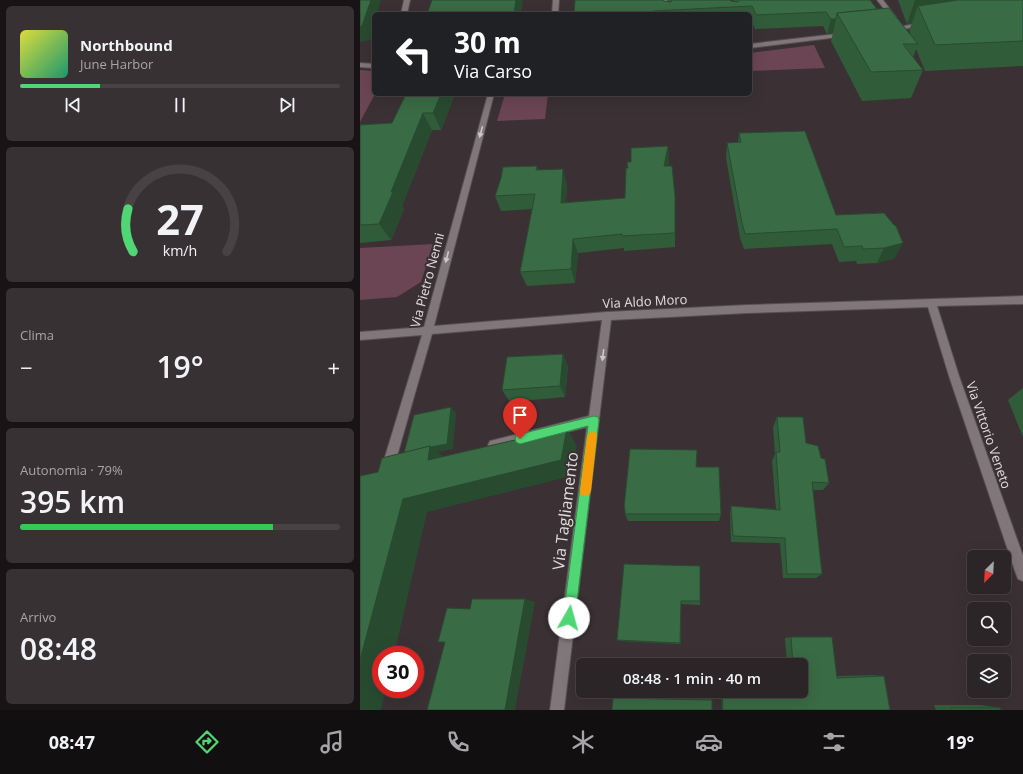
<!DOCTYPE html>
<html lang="it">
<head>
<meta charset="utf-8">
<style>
  :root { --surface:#2c2528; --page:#383134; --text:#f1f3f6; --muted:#a6a5a8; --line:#484245; --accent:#50d674 }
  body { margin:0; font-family:"Open Sans",sans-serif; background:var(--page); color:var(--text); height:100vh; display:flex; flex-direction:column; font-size:15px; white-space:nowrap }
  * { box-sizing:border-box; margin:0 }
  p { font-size:13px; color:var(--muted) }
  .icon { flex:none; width:22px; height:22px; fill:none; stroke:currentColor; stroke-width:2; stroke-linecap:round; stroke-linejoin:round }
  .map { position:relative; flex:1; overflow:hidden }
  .details { display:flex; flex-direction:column; gap:6px; padding:6px; background:#181416; width:360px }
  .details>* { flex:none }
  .banner { position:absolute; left:12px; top:12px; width:380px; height:84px; border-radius:6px; box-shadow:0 4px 16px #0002,0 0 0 1px var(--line); background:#202124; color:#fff; overflow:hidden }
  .needle { width:26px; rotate:204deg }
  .controls { position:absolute; left:607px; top:550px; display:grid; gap:8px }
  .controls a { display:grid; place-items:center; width:44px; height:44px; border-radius:6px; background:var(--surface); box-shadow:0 4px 16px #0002,0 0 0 1px var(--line); font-size:20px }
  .speed { position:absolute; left:12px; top:646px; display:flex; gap:8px; font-size:20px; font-weight:700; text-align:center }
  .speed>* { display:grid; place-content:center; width:52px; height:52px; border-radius:50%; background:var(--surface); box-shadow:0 4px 16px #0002,0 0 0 1px var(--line); line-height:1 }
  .speed .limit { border:6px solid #d22; background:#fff; color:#111 }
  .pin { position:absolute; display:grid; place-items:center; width:34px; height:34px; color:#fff; margin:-41px -17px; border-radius:50% 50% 50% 0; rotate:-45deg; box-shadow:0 0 4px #0007 }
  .pin .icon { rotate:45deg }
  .me { position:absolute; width:44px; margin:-22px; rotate:7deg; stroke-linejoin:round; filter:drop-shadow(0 0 3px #0008) }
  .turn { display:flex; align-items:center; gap:14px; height:84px; padding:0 16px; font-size:18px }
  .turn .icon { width:52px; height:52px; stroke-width:2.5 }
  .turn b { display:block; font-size:28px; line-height:34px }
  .big { font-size:30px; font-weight:600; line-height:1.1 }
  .details .card { flex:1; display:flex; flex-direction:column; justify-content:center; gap:6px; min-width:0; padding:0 14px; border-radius:6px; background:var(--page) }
  .details .dial { align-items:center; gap:0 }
  .dial svg { height:104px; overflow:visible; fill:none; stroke:var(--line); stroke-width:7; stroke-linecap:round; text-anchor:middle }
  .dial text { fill:var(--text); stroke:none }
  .song { display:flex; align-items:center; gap:12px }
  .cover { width:48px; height:48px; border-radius:6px; background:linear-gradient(135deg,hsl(60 70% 55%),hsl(160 70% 35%)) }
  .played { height:4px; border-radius:2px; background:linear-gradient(90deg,var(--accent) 25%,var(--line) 25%) }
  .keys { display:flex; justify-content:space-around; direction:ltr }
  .heat { display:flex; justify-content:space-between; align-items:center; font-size:22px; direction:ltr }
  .charge { height:6px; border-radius:3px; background:linear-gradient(90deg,#34c759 79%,var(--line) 0) }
  .trip { position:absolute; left:216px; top:658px; width:232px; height:40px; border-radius:6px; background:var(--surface); box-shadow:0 4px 16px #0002,0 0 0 1px var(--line); font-weight:600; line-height:40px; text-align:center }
  .tabs { display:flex; height:64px; justify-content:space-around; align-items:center; background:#120f10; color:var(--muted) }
  .tabs .icon { width:28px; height:28px }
  .tabs .active { color:var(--accent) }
  .tabs b { font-size:18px; color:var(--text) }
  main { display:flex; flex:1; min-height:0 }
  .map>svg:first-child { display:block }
  .green { fill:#6b4553 }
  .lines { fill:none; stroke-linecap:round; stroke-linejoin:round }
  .minor-casing { stroke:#574f52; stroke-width:2 }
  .minor { fill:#81767a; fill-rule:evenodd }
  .wall { fill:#315c3a }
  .shaded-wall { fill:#284b30 }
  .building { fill:#396b44; stroke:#284b30 }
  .oneway { fill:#cec7c8 }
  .route { fill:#50d674; stroke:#348b4b }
  .slow { fill:#f59e0b }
  .labels { text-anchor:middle; stroke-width:4; stroke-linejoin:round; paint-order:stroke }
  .street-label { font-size:13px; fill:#e1dbdc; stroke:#3b3135 }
  .near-street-label { font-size:16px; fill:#e1dbdc; stroke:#3b3135 }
</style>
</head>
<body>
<main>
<section class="details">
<div class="card">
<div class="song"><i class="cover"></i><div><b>Northbound</b><p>June Harbor</p></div></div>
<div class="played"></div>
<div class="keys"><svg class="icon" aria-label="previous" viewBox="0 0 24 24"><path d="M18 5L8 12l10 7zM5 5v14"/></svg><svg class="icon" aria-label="pause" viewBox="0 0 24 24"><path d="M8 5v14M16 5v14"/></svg><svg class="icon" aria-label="next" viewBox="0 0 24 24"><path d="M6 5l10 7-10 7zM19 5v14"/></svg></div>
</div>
<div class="card dial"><svg viewBox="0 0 100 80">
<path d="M14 69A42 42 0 1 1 86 69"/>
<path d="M14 69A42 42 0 0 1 10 36" stroke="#50d674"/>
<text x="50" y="56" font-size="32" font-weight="700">27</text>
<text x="50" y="72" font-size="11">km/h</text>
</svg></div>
<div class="card"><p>Clima</p>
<div class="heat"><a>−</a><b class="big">19°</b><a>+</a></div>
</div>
<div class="card"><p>Autonomia · 79%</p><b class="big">395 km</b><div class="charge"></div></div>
<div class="card"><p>Arrivo</p><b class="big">08:48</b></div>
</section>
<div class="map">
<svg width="663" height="710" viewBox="0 0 663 710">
  <rect width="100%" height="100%" fill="#3b3135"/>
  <g class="green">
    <path d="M454,45L465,68L390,71V53Z"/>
    <path d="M0,70L14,71V94H15L0,122Z"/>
    <path d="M145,94H188L185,119L137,121Z"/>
    <path d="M73,244L61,282L37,297L0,300V248Z"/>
  </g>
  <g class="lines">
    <defs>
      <g id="minor">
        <path d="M44,0H50L47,14H41Z"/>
        <path d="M193,0H199L198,14H192Z"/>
        <path d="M301,0H307L311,14H305Z"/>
        <path d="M517,0H523L536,17V19H532Z"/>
        <path d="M564,22L567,24L566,25L532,31L529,29Z"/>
        <path d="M485,33L487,34V36L390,48V44Z"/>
        <path d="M0,63L14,64V68L0,67Z"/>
        <path d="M128,94H134L74,326L247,312L387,305L663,296V304L577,306L599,376L663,556V581L658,579L656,574L589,376L568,307L387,313L251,320L204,710H190L227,427L134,450L130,449L128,445L130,441L134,440L229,416L242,320L72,334L33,470L31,474L27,476L23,474L21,470L62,335L0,340V332L64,327Z"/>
      </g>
    </defs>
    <use href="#minor" class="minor-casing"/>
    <use href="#minor" class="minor"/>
  </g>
  <g class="wall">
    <path d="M308,0H370L371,1H374L373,0H510L517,9L551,35L549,30L552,23L547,24L538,0H663V66L565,71L556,49L553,58L563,70L551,98L502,101L471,41L473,33L467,34L463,26L395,29L391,20H390V14H214L304,1H309Z"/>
    <path d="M95,94L81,130H72L42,206L44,209L31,240L0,243V125L32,123Z"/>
    <path d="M379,133L476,215L524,213L535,258L517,263L497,264L496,261L479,262L472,244L384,249L380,238L366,158L367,143H378Z"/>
    <path d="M308,146L309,161L308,166L315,196V247L264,251V248L218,253L215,283L167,286L160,272L172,209L141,211L135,196L177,166L178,170L207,184L206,203L265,198L268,168L271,162Z"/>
    <path d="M208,366L205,397L150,402L142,390Z"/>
    <path d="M663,388V437L648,400Z"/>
    <path d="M417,417L446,443L461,458L469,483L463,490H453L462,574L456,578H423L420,543L371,542L370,513L371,506L416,509L412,461L415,454L413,427Z"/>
    <path d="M264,508L361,514L359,521H268L265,514V511Z"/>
    <path d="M264,564L340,601V605L321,604V644L261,641L257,640Z"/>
    <path d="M431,637L477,676L513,675L524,676L530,710H362L361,691H441V665H427L425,638Z"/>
    <path d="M258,695L351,697L352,700L253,698Z"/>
    <path d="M574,705H621L640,708L641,710H576Z"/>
  </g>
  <g class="shaded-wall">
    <path d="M11,0H21L17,14H14V25L10,40L0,42V27Z"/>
    <path d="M156,0H163L161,14H154Z"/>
    <path d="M555,0H658L558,6L552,23L547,24Z"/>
    <path d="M471,19H476L473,33L467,34Z"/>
    <path d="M81,94H95L81,130L73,113Z"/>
    <path d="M63,113L72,130L42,206L44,209L31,240L19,224L31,192Z"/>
    <path d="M308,146L309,161L305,181L304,166Z"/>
    <path d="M203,169L207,184L205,218L201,203Z"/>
    <path d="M213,239L218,253L215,283L211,269Z"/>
    <path d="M543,243L535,258L517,263L524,248Z"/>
    <path d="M203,354L208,366L205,397L200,386Z"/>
    <path d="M91,407L96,413L93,449L78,452L91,463L68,460L70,446Z"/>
    <path d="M207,428L217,446L211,476L67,512L34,655H21V689H26L21,710H0V660L43,499Z"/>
    <path d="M165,599L175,602L155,710H145Z"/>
    <path d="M321,601V644L320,643Z"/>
  </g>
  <g class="building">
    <path d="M0,0H11L2,26L0,27Z"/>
    <path d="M72,0H156L154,14H67Z"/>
    <path d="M215,0H303L304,1L311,2L312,0H370L371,1L378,2L379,0H510L517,9L477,13L476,19H471L466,12L396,15L392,6L293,11L294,14H214Z"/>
    <path d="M598,0H663V41L575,45L558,6Z"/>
    <path d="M529,8L558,44H543L563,70L511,72L477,13Z"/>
    <path d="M46,94H81L73,113H63L31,192H33L19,224L0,225V125L32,123Z"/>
    <path d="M445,131L476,215L524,213L534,225L536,226L543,243L524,248L503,249L502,246L484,247L477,229L385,234L382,223L367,143L381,142L379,133Z"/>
    <path d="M308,146L304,166H312L315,196V233L262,236V234L213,239L211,269L160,272L175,194L135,196L141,178L143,167L177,166L176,170L203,169L201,203L265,198L266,168H268L267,162H271V148Z"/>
    <path d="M203,354L200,386L142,390L147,357Z"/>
    <path d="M91,407L87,444L71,447L70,446L44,453L54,415Z"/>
    <path d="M417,417H443L446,443L458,446L461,458L465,459L469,483L452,482L462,574H427L425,538L373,536L371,506L420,510L416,452H420Z"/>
    <path d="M207,428L201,460L43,499L0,660V476L18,472L22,458L70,446L68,460Z"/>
    <path d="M270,449L337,450L336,467H359L361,514H265V508H264Z"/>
    <path d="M264,564L340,566V601H321L320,643L257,640Z"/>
    <path d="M112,599H165L145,710H67L85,642H78L87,608L110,609Z"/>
    <path d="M431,637H472L477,678L524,676L530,710H363L362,691H441V665H433Z"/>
    <path d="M253,698L352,700V710H252Z"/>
    <path d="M590,708H640L641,710H591Z"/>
  </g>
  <defs><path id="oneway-solid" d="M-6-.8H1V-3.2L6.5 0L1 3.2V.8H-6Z"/></defs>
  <g class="oneway">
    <use href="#oneway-solid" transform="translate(121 132) rotate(105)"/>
    <use href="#oneway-solid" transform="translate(87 257) rotate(105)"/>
    <use href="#oneway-solid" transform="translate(243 355) rotate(97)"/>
  </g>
  <path class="route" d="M234,416L238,417L239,420L215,618L213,623L209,625L204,623L203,618L228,426L160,444L156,442L155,439L156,435L160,434Z"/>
  <path class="slow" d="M232,431L236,433L237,436L231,491L229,495L225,496L221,495L220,491L227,436L229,433Z"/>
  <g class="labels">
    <g class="street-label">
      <text transform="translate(67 280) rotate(-75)" y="5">Via Pietro Nenni</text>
      <text transform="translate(285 301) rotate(-3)" y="5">Via Aldo Moro</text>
      <text transform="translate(629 435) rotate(71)" y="5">Via Vittorio Veneto</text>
    </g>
    <g class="near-street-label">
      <text transform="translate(205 511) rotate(-83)" y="6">Via Tagliamento</text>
    </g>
  </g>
</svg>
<div class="controls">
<a><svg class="needle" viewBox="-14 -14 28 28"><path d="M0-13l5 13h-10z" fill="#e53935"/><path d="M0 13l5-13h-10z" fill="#a6a5a8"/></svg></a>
<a><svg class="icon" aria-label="search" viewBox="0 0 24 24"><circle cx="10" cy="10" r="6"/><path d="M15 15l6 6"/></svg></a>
<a><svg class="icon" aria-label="layers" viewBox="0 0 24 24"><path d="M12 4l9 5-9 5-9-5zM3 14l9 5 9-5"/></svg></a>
</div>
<div class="speed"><div class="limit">30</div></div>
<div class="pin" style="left:160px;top:439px;background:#d93025"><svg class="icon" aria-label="arrive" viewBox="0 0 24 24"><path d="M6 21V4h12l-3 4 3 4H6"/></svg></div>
<svg class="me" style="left:209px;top:618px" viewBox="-20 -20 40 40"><circle r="19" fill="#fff"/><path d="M0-13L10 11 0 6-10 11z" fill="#50d674"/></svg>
<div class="trip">08:48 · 1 min · 40 m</div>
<div class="banner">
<div class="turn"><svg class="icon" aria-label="left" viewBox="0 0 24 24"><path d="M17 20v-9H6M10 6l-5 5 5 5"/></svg><div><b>30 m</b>Via Carso</div></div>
</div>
</div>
</main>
<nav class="tabs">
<b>08:47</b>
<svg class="icon active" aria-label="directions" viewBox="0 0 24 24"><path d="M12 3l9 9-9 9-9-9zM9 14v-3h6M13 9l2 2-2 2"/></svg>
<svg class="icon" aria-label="music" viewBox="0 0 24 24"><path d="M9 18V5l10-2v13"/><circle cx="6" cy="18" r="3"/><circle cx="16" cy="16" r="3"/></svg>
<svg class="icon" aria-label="phone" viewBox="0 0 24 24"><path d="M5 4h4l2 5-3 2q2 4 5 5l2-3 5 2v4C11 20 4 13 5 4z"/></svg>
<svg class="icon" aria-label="climate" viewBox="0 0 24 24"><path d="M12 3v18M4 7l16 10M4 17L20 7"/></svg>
<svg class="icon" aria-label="car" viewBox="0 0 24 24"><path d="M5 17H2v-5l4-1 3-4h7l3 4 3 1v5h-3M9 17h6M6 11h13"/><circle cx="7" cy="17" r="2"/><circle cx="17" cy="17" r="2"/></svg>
<svg class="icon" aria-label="filters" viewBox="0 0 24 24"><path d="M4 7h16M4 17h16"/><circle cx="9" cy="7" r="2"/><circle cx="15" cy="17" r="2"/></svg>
<b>19°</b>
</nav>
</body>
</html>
